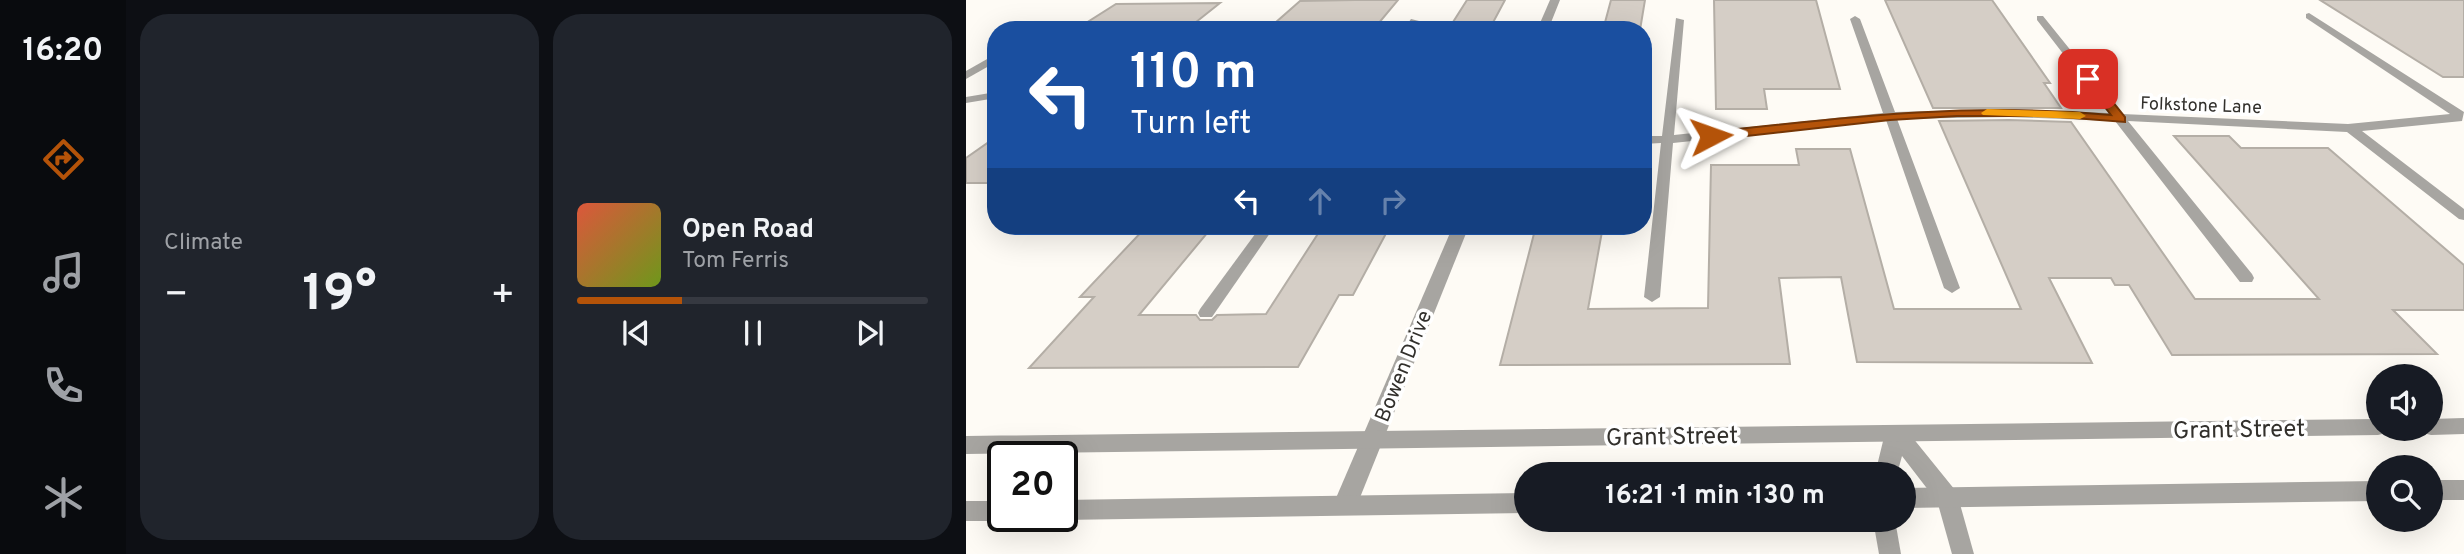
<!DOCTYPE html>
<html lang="en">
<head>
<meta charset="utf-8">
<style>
  :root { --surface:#171b24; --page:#20242c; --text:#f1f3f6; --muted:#9ea1a6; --line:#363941; --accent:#b45309 }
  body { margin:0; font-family:Overpass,sans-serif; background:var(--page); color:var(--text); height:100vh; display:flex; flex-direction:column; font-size:26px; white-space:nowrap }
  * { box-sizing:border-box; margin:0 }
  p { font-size:23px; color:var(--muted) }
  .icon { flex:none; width:38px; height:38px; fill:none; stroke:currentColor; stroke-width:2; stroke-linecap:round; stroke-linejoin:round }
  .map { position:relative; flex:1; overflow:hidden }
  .panel { display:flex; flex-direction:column; gap:14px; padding:14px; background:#0d0f14; width:840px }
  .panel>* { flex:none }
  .top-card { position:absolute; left:21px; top:21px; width:665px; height:214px; border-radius:28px; box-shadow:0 7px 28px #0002; background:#1a4fa0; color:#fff; overflow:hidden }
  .controls { position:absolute; left:1400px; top:364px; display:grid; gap:14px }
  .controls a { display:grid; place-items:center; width:77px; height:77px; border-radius:50%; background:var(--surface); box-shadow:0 7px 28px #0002; font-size:35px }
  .speed { position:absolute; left:21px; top:441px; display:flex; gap:14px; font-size:35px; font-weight:700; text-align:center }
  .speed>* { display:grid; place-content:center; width:91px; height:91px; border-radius:50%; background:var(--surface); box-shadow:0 7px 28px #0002; line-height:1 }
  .speed .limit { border:4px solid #111; border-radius:10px; background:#fff; color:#111 }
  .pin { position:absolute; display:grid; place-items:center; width:60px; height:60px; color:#fff; margin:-30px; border-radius:14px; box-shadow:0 4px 10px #0006 }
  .me { position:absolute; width:77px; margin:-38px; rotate:86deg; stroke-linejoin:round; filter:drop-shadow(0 0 5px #0008) }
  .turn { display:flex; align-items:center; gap:24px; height:147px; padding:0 28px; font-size:32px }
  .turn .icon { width:91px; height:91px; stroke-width:2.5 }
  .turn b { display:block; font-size:49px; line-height:60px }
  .lanes { display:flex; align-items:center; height:66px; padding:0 28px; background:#0003; justify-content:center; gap:35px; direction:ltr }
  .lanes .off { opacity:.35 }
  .big { font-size:52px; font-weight:700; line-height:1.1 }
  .panel .widget { flex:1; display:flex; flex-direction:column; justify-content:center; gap:10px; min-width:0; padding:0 24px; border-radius:28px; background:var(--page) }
  .song { display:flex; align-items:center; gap:21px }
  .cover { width:84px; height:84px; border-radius:10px; background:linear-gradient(135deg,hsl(10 70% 55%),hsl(80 70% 35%)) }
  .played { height:7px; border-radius:4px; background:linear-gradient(90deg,var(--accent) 30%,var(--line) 30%) }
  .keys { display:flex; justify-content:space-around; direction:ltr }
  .heat { display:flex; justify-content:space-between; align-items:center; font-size:38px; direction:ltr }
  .panel .tiles { flex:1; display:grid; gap:14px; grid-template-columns:repeat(2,1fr) }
  .trip { position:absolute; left:548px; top:462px; width:402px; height:70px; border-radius:35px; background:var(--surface); box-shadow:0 7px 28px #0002; font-weight:700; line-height:70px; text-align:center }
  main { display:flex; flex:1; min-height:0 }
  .tabs { display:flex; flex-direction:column; width:126px; justify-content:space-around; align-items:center; background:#090b0e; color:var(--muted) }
  .tabs .icon { width:49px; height:49px }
  .tabs .selected { color:var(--accent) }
  .tabs b { font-size:32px; color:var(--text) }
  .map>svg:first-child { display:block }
  .building { fill:#d5cec6; stroke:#b4aea6; stroke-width:2 }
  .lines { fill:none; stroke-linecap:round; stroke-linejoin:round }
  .service { fill:#a7a5a1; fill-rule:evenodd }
  .minor { fill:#a7a5a1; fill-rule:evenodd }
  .tertiary { fill:#a7a5a1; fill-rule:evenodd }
  .route { fill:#b45309; stroke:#753606; stroke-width:2 }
  .slow { fill:#f59e0b }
  .labels { text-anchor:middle; stroke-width:7; stroke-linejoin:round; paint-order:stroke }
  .far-street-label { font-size:18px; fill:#32302c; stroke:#fff }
  .street-label { font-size:21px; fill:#32302c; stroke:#fff }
  .near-street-label { font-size:24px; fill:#32302c; stroke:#fff }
</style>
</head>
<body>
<main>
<nav class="tabs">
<b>16:20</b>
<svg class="icon selected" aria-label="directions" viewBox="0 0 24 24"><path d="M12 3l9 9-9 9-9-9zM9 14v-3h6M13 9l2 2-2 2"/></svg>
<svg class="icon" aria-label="music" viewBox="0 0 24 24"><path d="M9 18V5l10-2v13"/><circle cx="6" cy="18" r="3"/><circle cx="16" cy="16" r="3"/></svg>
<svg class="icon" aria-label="phone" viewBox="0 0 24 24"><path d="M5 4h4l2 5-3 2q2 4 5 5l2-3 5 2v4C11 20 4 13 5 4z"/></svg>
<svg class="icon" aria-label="climate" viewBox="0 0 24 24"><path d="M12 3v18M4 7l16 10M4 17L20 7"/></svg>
</nav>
<section class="panel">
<div class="tiles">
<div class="widget"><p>Climate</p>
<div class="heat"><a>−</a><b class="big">19°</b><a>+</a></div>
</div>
<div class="widget">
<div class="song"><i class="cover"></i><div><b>Open Road</b><p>Tom Ferris</p></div></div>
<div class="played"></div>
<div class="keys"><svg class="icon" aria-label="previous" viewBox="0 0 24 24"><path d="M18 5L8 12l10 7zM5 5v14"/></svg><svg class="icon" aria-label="pause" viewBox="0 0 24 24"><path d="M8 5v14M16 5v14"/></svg><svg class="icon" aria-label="next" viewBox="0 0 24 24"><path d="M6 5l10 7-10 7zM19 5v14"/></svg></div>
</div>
</div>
</section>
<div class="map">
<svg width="1498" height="554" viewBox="0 0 1498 554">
  <rect width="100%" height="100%" fill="#fefbf5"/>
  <g class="building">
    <path d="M389,0H432L407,30H301L334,1Z"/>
    <path d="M501,0H539L523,30H482Z"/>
    <path d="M645,0H679L674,30H637Z"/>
    <path d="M748,0H850L874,89H798L801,109H750Z"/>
    <path d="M919,0H1026L1084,83H1078L1095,108H967Z"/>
    <path d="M1354,0H1498V77H1477Z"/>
    <path d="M254,3L220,30H109L150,4Z"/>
    <path d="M1043,120L1105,122L1229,299H1353L1208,136H1263L1275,148H1362L1498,265V310H1427L1471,354L1206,355L1163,285H1149L1145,278H1083L1126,363L891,362L875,277L813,278L824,364L534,365L570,226H637L622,309L742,308L745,165H833L830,149H884L928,309H1055L973,121Z"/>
    <path d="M30,137V183H0V158Z"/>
    <path d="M181,226H247L173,315H230L234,320H246L251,315L300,314L357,226H424L387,295H373L332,367L63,368L128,297H114Z"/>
  </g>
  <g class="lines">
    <g class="service">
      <path d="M1343,13L1498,112L1496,121L1396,131L1498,209V220L1493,219L1381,132L1162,121L1286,274L1288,278L1286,282H1274L1149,121L1043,117L931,119L994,288L986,293L978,288L920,120L915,121L707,143L694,297L686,302L678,297L695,143L677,144V136H696L710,18L718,20L708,135L917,113L884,19L889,16L894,19L929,112L1043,109L1143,113L1071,20V16H1077L1156,114L1382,124L1484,114L1340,18V14Z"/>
      <path d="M445,19L453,21L447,30H437Z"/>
      <path d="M265,21L273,23L265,30H254Z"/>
      <path d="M78,23L83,26L79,30H67Z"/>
      <path d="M30,54V62L0,79V71Z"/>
      <path d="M30,92V98L0,103V97Z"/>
      <path d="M295,226H309L246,317H234L232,313L234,309Z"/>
      <path d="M981,488L988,491L992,497L1008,554H986L970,497L974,491Z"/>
      <path d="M907,520H929L935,554H913Z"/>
    </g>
    <g class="minor">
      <path d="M584,0H594L582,30H571Z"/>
      <path d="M487,226H503L391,505L387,512L379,515L371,512L367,505Z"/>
      <path d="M930,425L938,427L989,490L993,497L989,504L981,507L973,504L936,456L931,474H909L919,433L922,427Z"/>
    </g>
    <g class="tertiary">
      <path d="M1498,418V434L1465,435L1457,433L1455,429H1465V419Z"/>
      <path d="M1412,419V429H1422L1420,433L1412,435L0,454V436Z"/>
      <rect x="1465" y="480" width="33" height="20"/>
      <path d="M1412,481V501L938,508V488Z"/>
      <path d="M560,493V513L96,520L87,516H96V500Z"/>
      <path d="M0,501H37V516H46L37,521H0Z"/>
    </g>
  </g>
  <path class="route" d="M1119,76H1126L1159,117V122L1081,116H991L924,120L745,140L739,136L745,132C881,117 1007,102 1145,115L1117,79Z"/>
  <path class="slow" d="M1021,109L1114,112L1120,116L1114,119L1017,115L1015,113Z"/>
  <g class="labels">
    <g class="far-street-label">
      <text transform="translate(1235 105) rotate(2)" y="6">Folkstone Lane</text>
    </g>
    <g class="street-label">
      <text transform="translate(437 366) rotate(-68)" y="7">Bowen Drive</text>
    </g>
    <g class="near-street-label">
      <text transform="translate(1273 429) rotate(-1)" y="8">Grant Street</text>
      <text transform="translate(706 436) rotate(-1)" y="8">Grant Street</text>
    </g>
  </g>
</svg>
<div class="controls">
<a><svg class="icon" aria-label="sound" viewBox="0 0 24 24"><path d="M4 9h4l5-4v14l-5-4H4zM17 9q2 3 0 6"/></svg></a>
<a><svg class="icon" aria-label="search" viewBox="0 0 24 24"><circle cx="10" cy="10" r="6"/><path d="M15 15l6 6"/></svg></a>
</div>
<div class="speed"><div class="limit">20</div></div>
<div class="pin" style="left:1122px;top:79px;background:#d93025"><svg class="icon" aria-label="arrive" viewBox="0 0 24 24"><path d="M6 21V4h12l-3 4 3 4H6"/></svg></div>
<svg class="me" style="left:745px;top:136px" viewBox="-20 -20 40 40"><path d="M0-17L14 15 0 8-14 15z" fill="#b45309" stroke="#fff" stroke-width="4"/></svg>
<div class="trip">16:21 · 1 min · 130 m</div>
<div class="top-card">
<div class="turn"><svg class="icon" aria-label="left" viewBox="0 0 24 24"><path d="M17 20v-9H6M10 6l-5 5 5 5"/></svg><div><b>110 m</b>Turn left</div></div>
<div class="lanes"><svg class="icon" aria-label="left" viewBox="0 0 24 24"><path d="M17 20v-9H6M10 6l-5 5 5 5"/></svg><svg class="icon off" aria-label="ahead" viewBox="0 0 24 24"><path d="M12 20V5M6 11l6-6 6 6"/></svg><svg class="icon off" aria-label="right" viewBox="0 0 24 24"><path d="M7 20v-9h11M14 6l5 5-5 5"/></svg></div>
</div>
</div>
</main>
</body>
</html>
